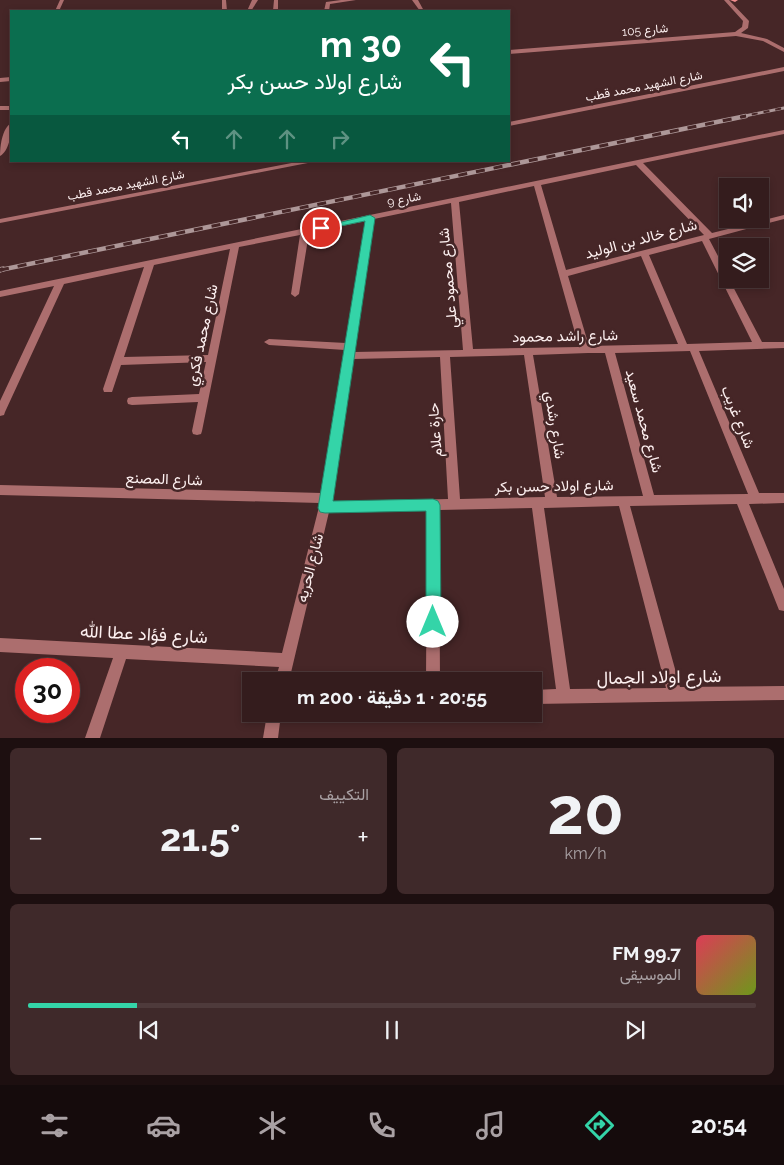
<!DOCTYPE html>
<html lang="ar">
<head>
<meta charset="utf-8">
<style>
  :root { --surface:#341c1d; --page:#3f292a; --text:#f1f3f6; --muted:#a9a1a4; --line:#4e3a3b; --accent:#34d4a8 }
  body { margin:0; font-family:Raleway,Vazirmatn,sans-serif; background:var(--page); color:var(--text); direction:rtl; height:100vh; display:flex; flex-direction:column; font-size:19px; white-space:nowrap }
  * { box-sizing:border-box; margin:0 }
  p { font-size:16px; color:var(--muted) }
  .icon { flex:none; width:28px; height:28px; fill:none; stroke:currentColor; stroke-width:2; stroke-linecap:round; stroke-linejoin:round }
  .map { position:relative; height:738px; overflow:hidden; direction:ltr }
  .panel { display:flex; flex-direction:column; gap:10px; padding:10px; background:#1d0f10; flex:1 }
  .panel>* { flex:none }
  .top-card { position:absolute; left:10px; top:10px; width:500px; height:152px; border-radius:0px; box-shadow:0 2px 8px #0003,0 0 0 1px var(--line); direction:rtl; background:#0b6e4f; color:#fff; overflow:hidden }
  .fabs { position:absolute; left:719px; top:178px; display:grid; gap:10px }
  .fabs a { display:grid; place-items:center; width:50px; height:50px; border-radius:0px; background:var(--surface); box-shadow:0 2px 8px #0003,0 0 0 1px var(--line); font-size:25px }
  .speed { position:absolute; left:15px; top:658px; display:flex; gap:10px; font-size:25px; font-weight:700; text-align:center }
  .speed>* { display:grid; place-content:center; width:65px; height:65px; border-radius:50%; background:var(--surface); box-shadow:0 2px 8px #0003,0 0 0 1px var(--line); line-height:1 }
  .speed .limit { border:8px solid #d22; background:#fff; color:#111 }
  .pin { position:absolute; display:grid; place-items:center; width:42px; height:42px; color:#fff; margin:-21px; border:2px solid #fff; border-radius:50%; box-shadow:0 1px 5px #0007 }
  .me { position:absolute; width:55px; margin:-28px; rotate:0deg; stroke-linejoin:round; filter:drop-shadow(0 0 4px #0008) }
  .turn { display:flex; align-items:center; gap:18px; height:105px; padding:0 25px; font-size:22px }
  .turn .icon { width:65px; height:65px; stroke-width:2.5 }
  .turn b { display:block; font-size:35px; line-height:42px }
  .lanes { display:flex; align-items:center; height:48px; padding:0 25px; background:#0003; justify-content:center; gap:25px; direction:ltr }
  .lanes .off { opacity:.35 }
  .big { font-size:38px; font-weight:700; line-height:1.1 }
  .panel .widget { flex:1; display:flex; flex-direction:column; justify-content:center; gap:8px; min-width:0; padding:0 18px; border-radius:8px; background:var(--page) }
  .panel .dial { align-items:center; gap:0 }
  .dial b { font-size:65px; line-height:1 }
  .song { display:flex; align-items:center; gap:15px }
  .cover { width:60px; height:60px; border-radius:8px; background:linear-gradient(135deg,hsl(350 70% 55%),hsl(80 70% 35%)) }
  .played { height:5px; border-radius:2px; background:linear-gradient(90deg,var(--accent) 15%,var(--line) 15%) }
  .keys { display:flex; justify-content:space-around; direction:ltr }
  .heat { display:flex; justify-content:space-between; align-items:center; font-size:28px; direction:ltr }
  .panel .tiles { flex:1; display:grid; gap:10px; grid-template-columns:1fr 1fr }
  .widget:last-child { grid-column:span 2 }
  .trip { position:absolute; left:242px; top:672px; width:300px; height:50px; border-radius:0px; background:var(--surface); box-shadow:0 2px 8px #0003,0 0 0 1px var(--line); font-weight:700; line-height:50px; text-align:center; direction:rtl }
  .tabs { display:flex; height:80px; justify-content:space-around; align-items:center; background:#150b0c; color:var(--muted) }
  .tabs .icon { width:35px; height:35px }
  .tabs .selected { color:var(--accent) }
  .tabs b { font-size:22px; color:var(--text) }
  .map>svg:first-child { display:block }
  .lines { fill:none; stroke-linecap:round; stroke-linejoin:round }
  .lane { fill:#ac6e6e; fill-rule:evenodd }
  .street { fill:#ac6e6e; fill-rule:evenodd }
  .secondary { fill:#f28e90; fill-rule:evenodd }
  .rail-far2-casing { stroke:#ad9798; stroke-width:3 }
  .rail-far1-casing { stroke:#ad9798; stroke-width:4.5 }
  .rail-casing { stroke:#ad9798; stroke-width:5.5 }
  .rail-far2 { stroke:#462627; stroke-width:2; stroke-dasharray:6; stroke-linecap:butt }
  .rail-far1 { stroke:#462627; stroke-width:3; stroke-dasharray:9; stroke-linecap:butt }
  .rail { stroke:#462627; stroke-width:4; stroke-dasharray:11; stroke-linecap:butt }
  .route { fill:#34d4a8; stroke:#228a6d }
  .labels { text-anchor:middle; stroke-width:5; stroke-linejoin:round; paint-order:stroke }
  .far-street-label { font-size:12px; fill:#fdf0f0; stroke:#462627 }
  .street-label { font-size:15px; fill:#fdf0f0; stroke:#462627 }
  .near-street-label { font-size:18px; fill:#fdf0f0; stroke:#462627 }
</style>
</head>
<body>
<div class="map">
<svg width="784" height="738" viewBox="0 0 784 738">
  <rect width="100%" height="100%" fill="#462627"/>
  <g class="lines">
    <g class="lane">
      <path d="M222,0H226L227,11H222Z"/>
      <path d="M252,0H258L251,11H247Z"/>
      <path d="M274,0H278V11H273Z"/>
      <path d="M341,0H356L330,4L329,11H324L326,2Z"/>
    </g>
    <g class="street">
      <path d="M60,0H64L59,11H55Z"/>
      <path d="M412,0H418L424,11H420Z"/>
      <path d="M724,0H729L749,21L748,28L741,33L767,39L784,48V52L763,41L736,36L509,54V50L735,32L742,27L743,21Z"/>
      <path d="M784,67V71L509,126V122Z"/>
      <path d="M11,77V81L0,82V78Z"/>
      <rect x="0" y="106" width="11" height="4"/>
      <path d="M11,123C12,133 9,151 0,156C0,146 2,129 11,123Z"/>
      <path d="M784,130V134L643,163L712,233L784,215V219L709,239L728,275V279H729L762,342H784V348L699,351L759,493H784V503L749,504L784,589V611L779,610L737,504L630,506L680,687L784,686V700L534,704V690L556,689L532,508L439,510L440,681H426L427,510L329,512L289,681H275L279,667L126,659L100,738H85L113,658L0,652V638L282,653L320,503L0,495V485L322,493L345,350L269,345L264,342L269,339L346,343L366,221L309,233L299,294L295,297L291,294L300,235L239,247L202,431L201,434L197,435L193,434L192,431L198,402L132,405L128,404L127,401L128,398L132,397L199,394L206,362L121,365L112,392H104L103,389L144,267L64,284L5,412L4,415L0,416V401L54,286L0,297V291ZM636,165L704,235L566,270L541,185ZM534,186L579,347L473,349L459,202ZM451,203L463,350L354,352L374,219ZM702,241L752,342L687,344L649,255ZM230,249L208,355L124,357L154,265ZM641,256L678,344L589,346L568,276ZM690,351L748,494L654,495L615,353ZM588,353H605L643,496L557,497L533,355ZM524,355L545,497L460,499L450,357ZM440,357L448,499L332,502L353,359ZM619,506L666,688L570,689L544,508Z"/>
      <path d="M302,161H318L0,223V219Z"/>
      <path d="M267,714H281L278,738H263Z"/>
    </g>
    <path class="secondary" d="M730,0H738L735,2Z"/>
    <defs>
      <path id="rail-far2" d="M740,117L784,108"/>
      <path id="rail-far1" d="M0,270L746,116"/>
      <path id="rail" d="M0,270L3,269"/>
    </defs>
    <use href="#rail-far2" class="rail-far2-casing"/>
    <use href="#rail-far1" class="rail-far1-casing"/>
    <use href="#rail" class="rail-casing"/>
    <use href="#rail-far2" class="rail-far2"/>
    <use href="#rail-far1" class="rail-far1"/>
    <use href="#rail" class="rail"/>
  </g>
  <path class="route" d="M370,215L375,218L333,501L433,499L438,501L440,505L441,622L439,628L433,630L428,628L426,622V511L325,513L320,512L318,508L365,221L321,230L317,228Z"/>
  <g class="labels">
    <g class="far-street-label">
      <text transform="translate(645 30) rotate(-5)" y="4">شارع 105</text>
      <text transform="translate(644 86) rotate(-11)" y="4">شارع الشهيد محمد قطب</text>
      <text transform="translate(126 185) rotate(-11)" y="4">شارع الشهيد محمد قطب</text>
      <text transform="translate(404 199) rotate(-11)" y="4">شارع 9</text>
    </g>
    <g class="street-label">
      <text transform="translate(641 239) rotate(-15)" y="5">شارع خالد بن الوليد</text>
      <text transform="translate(448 278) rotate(-95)" y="5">شارع محمود علي</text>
      <text transform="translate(202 335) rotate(-78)" y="5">شارع محمد فكري</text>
      <text transform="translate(565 336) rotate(-1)" y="5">شارع راشد محمود</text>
      <text transform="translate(738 417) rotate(68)" y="5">شارع غريب</text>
      <text transform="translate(644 421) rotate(75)" y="5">شارع محمد سعيد</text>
      <text transform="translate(555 425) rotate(81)" y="5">شارع رشدي</text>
      <text transform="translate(435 430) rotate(-94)" y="5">حارة علام</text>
      <text transform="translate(164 479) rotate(2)" y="5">شارع المصنع</text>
      <text transform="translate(554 486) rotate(-1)" y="5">شارع اولاد حسن بكر</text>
      <text transform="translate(310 568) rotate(-76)" y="5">شارع الحريه</text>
    </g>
    <g class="near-street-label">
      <text transform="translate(144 634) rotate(3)" y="6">شارع فؤاد عطا الله</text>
      <text transform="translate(659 677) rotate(-1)" y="6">شارع اولاد الجمال</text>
    </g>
  </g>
</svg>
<div class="fabs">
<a><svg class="icon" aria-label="sound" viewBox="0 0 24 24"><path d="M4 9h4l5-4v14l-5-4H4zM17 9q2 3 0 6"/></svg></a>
<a><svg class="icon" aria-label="layers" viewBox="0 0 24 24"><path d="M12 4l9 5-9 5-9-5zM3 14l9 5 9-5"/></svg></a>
</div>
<div class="speed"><div class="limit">30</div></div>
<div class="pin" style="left:321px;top:228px;background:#d93025"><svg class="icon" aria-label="arrive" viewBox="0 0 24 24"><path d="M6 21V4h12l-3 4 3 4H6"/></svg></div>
<svg class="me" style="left:433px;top:622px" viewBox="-20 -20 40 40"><circle r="19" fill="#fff"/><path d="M0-13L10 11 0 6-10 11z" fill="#34d4a8"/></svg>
<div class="trip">20:55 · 1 دقيقة · 200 m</div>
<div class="top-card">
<div class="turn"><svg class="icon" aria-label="left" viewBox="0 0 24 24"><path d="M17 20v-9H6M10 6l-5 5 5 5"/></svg><div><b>30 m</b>شارع اولاد حسن بكر</div></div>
<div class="lanes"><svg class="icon" aria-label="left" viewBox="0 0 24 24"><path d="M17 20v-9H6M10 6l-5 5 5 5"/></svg><svg class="icon off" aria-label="ahead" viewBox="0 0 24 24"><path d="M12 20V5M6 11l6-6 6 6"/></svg><svg class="icon off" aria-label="ahead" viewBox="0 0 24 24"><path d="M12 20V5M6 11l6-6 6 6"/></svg><svg class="icon off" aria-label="right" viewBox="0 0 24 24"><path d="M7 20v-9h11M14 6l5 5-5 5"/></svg></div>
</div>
</div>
<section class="panel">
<div class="tiles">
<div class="widget dial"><b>20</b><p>km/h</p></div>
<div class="widget"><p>التكييف</p>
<div class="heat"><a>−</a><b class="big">21.5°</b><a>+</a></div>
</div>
<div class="widget">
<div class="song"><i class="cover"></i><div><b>99.7 FM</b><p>الموسيقى</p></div></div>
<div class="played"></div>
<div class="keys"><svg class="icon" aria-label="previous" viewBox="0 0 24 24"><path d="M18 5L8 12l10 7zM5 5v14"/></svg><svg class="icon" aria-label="pause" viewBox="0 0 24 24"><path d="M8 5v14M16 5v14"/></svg><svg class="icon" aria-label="next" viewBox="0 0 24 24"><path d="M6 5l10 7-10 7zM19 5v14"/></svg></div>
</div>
</div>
</section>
<nav class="tabs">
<b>20:54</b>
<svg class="icon selected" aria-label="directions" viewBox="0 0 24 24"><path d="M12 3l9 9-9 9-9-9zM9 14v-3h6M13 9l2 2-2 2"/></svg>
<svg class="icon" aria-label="music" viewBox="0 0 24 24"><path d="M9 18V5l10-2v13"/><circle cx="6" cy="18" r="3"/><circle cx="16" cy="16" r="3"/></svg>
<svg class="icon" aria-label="phone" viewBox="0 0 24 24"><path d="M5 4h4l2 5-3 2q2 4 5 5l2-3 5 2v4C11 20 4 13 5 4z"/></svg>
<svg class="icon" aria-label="climate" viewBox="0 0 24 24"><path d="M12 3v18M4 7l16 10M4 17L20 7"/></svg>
<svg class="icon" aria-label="car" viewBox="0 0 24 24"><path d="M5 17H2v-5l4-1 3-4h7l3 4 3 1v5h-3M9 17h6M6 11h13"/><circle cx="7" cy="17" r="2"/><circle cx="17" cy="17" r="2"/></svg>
<svg class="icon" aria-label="filters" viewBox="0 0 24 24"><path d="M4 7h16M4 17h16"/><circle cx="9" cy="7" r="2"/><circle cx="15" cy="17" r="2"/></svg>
</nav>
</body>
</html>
